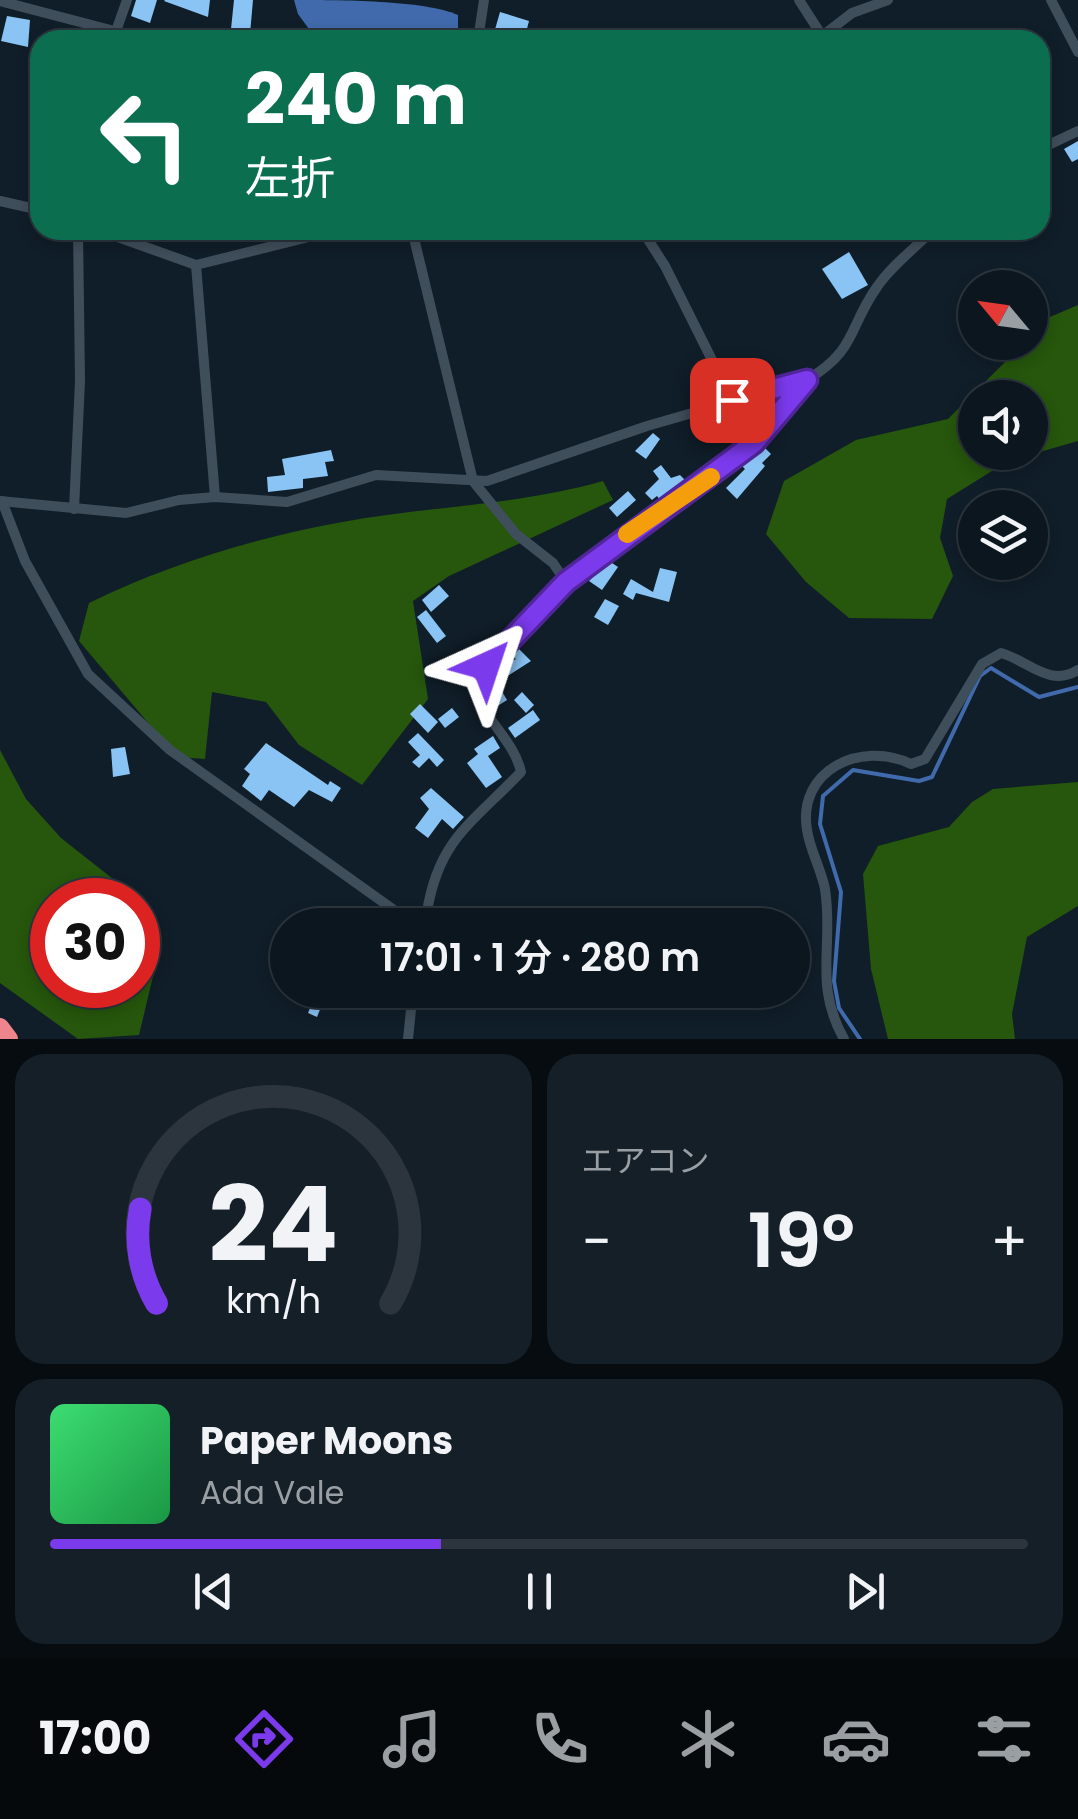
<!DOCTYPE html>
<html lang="ja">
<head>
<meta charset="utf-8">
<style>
  :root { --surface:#0c161f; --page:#151f28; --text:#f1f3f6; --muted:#9a9fa4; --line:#2c353d; --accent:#7c3aed }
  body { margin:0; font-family:Poppins,"Noto Sans JP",sans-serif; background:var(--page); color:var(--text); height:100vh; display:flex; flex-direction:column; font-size:38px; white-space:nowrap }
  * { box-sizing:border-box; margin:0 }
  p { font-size:32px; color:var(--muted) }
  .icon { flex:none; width:55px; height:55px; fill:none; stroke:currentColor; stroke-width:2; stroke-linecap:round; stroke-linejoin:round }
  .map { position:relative; height:1039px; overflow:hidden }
  .side { display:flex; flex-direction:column; gap:15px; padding:15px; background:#070c11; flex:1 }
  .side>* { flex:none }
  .guide { position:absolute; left:30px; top:30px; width:1020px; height:210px; border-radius:30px; box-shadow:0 5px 15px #0003,0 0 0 2px var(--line); background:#0b6e4f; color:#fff; overflow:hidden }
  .needle { width:65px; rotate:299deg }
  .buttons { position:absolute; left:958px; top:270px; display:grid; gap:20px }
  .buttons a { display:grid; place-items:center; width:90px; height:90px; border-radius:50%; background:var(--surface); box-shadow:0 5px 15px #0003,0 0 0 2px var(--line); font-size:50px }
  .speed { position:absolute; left:30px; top:878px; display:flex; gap:20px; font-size:50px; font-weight:700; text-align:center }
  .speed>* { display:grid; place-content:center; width:130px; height:130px; border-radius:50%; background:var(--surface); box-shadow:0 5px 15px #0003,0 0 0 2px var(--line); line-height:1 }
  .speed .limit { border:15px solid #d22; background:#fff; color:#111 }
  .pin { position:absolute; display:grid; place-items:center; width:85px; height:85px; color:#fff; margin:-42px; border-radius:20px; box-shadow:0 5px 15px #0006 }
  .me { position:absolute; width:110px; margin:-55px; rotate:42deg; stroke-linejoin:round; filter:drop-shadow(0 0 8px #0008) }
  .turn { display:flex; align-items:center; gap:35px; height:210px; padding:0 50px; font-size:45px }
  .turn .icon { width:130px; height:130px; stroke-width:2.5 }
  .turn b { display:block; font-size:70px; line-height:85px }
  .big { font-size:75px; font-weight:600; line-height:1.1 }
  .side .card { flex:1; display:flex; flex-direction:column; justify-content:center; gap:15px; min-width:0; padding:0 35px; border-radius:30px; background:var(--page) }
  .side .dial { align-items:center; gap:0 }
  .dial svg { height:260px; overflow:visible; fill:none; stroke:var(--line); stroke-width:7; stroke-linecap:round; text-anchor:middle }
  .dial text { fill:var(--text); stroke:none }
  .song { display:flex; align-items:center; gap:30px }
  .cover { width:120px; height:120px; border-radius:15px; background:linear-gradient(135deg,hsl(140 70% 55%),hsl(140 70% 35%)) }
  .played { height:10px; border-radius:5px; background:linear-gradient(90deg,var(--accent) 40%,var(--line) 40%) }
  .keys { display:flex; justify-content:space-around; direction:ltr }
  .heat { display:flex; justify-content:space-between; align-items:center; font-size:55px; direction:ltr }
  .side .tiles { flex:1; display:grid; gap:15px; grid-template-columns:1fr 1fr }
  .card:last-child { grid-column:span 2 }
  .trip { position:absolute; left:270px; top:908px; width:540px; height:100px; border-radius:50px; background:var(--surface); box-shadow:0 5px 15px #0003,0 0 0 2px var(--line); font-weight:600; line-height:100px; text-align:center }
  .tabs { display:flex; height:160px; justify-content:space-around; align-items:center; background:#05090c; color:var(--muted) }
  .tabs .icon { width:70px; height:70px }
  .tabs .selected { color:var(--accent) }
  .tabs b { font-size:45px; color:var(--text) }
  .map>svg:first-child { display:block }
  .forest { fill:#26570c; fill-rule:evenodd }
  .water { fill:#416aac }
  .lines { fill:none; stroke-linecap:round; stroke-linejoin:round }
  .stream { stroke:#416aac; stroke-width:4 }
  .building { fill:#89c4f5 }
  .street { stroke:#3f4e5b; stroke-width:10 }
  .highway { stroke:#ee858c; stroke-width:18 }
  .route-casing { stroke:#51269a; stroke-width:25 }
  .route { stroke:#7c3aed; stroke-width:18 }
  .slow { stroke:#f59e0b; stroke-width:18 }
</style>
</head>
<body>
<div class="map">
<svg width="1078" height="1039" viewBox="0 0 1078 1039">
  <rect width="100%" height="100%" fill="#101e29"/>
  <g class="forest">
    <path d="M1078,305V441L1008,461L947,499L940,538L953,576L932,619L849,618L806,582L766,534L784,481L856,440L948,419L1024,343L1030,342V337L1050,317ZM975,398H1030V452H975Z"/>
    <path d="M603,481L613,500L449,576L413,601L428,699L362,785L299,745L266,702L212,692L205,759L177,757L79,641L89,603C167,565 251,539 337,523C426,506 515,506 603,481Z"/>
    <path d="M0,750L26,799L61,838L146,905L160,947L139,1035L78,1039L0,983ZM52,900H138V985H52Z"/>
    <path d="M1078,782V906L1027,937L1012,1014L1015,1039H888L871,969L863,874L878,846L949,827L972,802L993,789Z"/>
  </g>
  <path class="water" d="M294,0C338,0 424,0 458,15V37L317,40L298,14Z"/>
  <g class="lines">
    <path class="stream" d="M860,1039L839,1008L834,981L841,892L820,824L823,796L853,770L919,781L932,777L980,676L991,668L1039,697L1078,687"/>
  </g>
  <g class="building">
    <path d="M136,0H157L150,23L131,16Z"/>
    <path d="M165,0H210L208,17L164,1Z"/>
    <path d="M234,0H253L250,34L231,29Z"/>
    <path d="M500,12L529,21L524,40L494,33Z"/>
    <path d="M7,16L30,20L28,47L1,41Z"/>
    <path d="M1078,141V159L1072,162L1064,149Z"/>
    <path d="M849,252L868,285L842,299L822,269Z"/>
    <path d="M653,433L660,439L646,459L635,451Z"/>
    <path d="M763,446L771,454L762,463L765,466L737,499L726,488L745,469L740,464Z"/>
    <path d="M331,450L334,461L325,462L328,476L303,479V488L268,492L267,477L285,475L282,459Z"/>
    <path d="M661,465L671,478L680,475L687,482L661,501L657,496L652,500L645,493L659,479L653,471Z"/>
    <path d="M628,491L636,500L617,517L609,508Z"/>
    <path d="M609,561L618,567L602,590L589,581Z"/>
    <path d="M660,568L677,572L669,602L636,593L633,600L623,594L631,579L653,592Z"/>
    <path d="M439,585L449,596L431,612L422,600Z"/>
    <path d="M605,599L619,606L608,625L594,617Z"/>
    <path d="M426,610L446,636L437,643L417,617Z"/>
    <path d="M516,646L531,661L498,682L492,671L516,659L510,653Z"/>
    <path d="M494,678L507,700L496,707L484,684Z"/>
    <path d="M522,692L534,705L526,713L514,700Z"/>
    <path d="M420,704L438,722L428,733L410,714Z"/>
    <path d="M452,708L459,717L445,728L438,719Z"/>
    <path d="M533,710L540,720L515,738L508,728Z"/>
    <path d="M418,733L444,760L437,767L429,758L419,768L412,762L420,755L408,742Z"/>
    <path d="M493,736L500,748L488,756L502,777L486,788L467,763L478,754L474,749Z"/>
    <path d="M266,743L328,785L330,781L341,788L332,802L309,790L294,807L269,790L261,801L242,786L250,774L244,769Z"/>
    <path d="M125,747L130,774L113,777L111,749Z"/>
    <path d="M431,788L464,817L453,829L442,819L428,838L415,828L429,809L420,798Z"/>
    <path d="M316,994L325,997L317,1017L308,1013Z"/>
  </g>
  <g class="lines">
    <g class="street">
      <path d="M799,0L824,39"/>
      <path d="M1051,0L1078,52"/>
      <path d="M0,1L141,38L208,34L244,40"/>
      <path d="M116,31L127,0"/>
      <path d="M478,40L484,0"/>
      <path d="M817,40L852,13L888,0"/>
      <path d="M1040,149L1078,131"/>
      <path d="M0,201L40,210"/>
      <path d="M98,230L196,265L337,230"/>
      <path d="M412,230L473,481L516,534L553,563L566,582"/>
      <path d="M642,230L665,266L732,400"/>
      <path d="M196,265L215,497"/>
      <path d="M0,501L126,513L179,500L215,497L287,502L376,475L487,481L647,426L807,380C857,350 848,328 877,287C891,266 915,248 933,230"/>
      <path d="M2,501L25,561L88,674L170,750L415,925"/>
      <path d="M74,509L80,381L78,230"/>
      <path d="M425,925C435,842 467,828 521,772C513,736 476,715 474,678L566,582L754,443L806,380"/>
      <path d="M408,1039L413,990"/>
      <path d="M844,1039C813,984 834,946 825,889C821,869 810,850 807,830C797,770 861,740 911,764L925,759L982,664L1001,653C1027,660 1050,688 1078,670"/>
    </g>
    <path class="highway" d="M0,1027L9,1039"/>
  </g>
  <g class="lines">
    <defs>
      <path id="route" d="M486,666L566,582L754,443L807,380L732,400"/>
    </defs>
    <use href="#route" class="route-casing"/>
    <use href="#route" class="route"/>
    <path class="slow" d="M627,534L711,477"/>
  </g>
</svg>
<div class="buttons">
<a><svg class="needle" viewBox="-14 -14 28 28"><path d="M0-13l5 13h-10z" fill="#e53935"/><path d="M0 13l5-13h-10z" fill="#9a9fa4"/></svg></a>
<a><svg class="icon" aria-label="sound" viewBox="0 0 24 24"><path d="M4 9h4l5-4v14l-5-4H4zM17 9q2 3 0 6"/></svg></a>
<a><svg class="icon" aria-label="layers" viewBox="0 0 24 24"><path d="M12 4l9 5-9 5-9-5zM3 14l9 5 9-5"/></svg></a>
</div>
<div class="speed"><div class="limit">30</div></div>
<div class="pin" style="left:732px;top:400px;background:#d93025"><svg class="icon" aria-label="arrive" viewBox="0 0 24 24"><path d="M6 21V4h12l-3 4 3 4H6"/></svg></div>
<svg class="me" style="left:486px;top:666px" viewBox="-20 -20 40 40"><path d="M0-17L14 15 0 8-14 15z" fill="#7c3aed" stroke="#fff" stroke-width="4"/></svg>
<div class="trip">17:01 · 1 分 · 280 m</div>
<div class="guide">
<div class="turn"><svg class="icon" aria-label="left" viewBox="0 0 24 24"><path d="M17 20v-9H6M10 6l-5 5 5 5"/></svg><div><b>240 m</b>左折</div></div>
</div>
</div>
<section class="side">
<div class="tiles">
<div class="card dial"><svg viewBox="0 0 100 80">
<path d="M14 69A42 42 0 1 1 86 69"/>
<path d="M14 69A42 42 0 0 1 9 40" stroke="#7c3aed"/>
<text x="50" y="56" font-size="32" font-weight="700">24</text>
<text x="50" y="72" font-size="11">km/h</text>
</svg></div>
<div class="card"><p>エアコン</p>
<div class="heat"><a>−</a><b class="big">19°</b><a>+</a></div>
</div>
<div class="card">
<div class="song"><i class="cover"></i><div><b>Paper Moons</b><p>Ada Vale</p></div></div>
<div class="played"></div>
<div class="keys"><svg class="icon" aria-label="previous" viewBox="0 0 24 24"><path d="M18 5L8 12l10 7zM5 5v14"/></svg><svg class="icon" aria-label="pause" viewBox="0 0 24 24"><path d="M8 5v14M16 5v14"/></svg><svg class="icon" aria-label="next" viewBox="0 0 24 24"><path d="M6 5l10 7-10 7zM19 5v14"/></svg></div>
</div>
</div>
</section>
<nav class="tabs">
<b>17:00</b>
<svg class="icon selected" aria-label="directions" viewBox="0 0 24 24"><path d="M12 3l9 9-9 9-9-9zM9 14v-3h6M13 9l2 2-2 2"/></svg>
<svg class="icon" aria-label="music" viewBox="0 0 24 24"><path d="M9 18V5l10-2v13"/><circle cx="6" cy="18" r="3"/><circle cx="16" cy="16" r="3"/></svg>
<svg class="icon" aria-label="phone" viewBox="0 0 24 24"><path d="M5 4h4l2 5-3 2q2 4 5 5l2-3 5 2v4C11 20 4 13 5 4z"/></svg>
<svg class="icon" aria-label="climate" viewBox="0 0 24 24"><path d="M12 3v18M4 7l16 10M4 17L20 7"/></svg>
<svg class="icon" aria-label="car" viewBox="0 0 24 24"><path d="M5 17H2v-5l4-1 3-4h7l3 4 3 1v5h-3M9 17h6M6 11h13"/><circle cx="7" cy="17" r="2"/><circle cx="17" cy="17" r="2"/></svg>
<svg class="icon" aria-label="filters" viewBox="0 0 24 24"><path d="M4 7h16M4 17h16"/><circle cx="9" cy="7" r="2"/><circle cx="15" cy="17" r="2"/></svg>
</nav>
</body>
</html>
